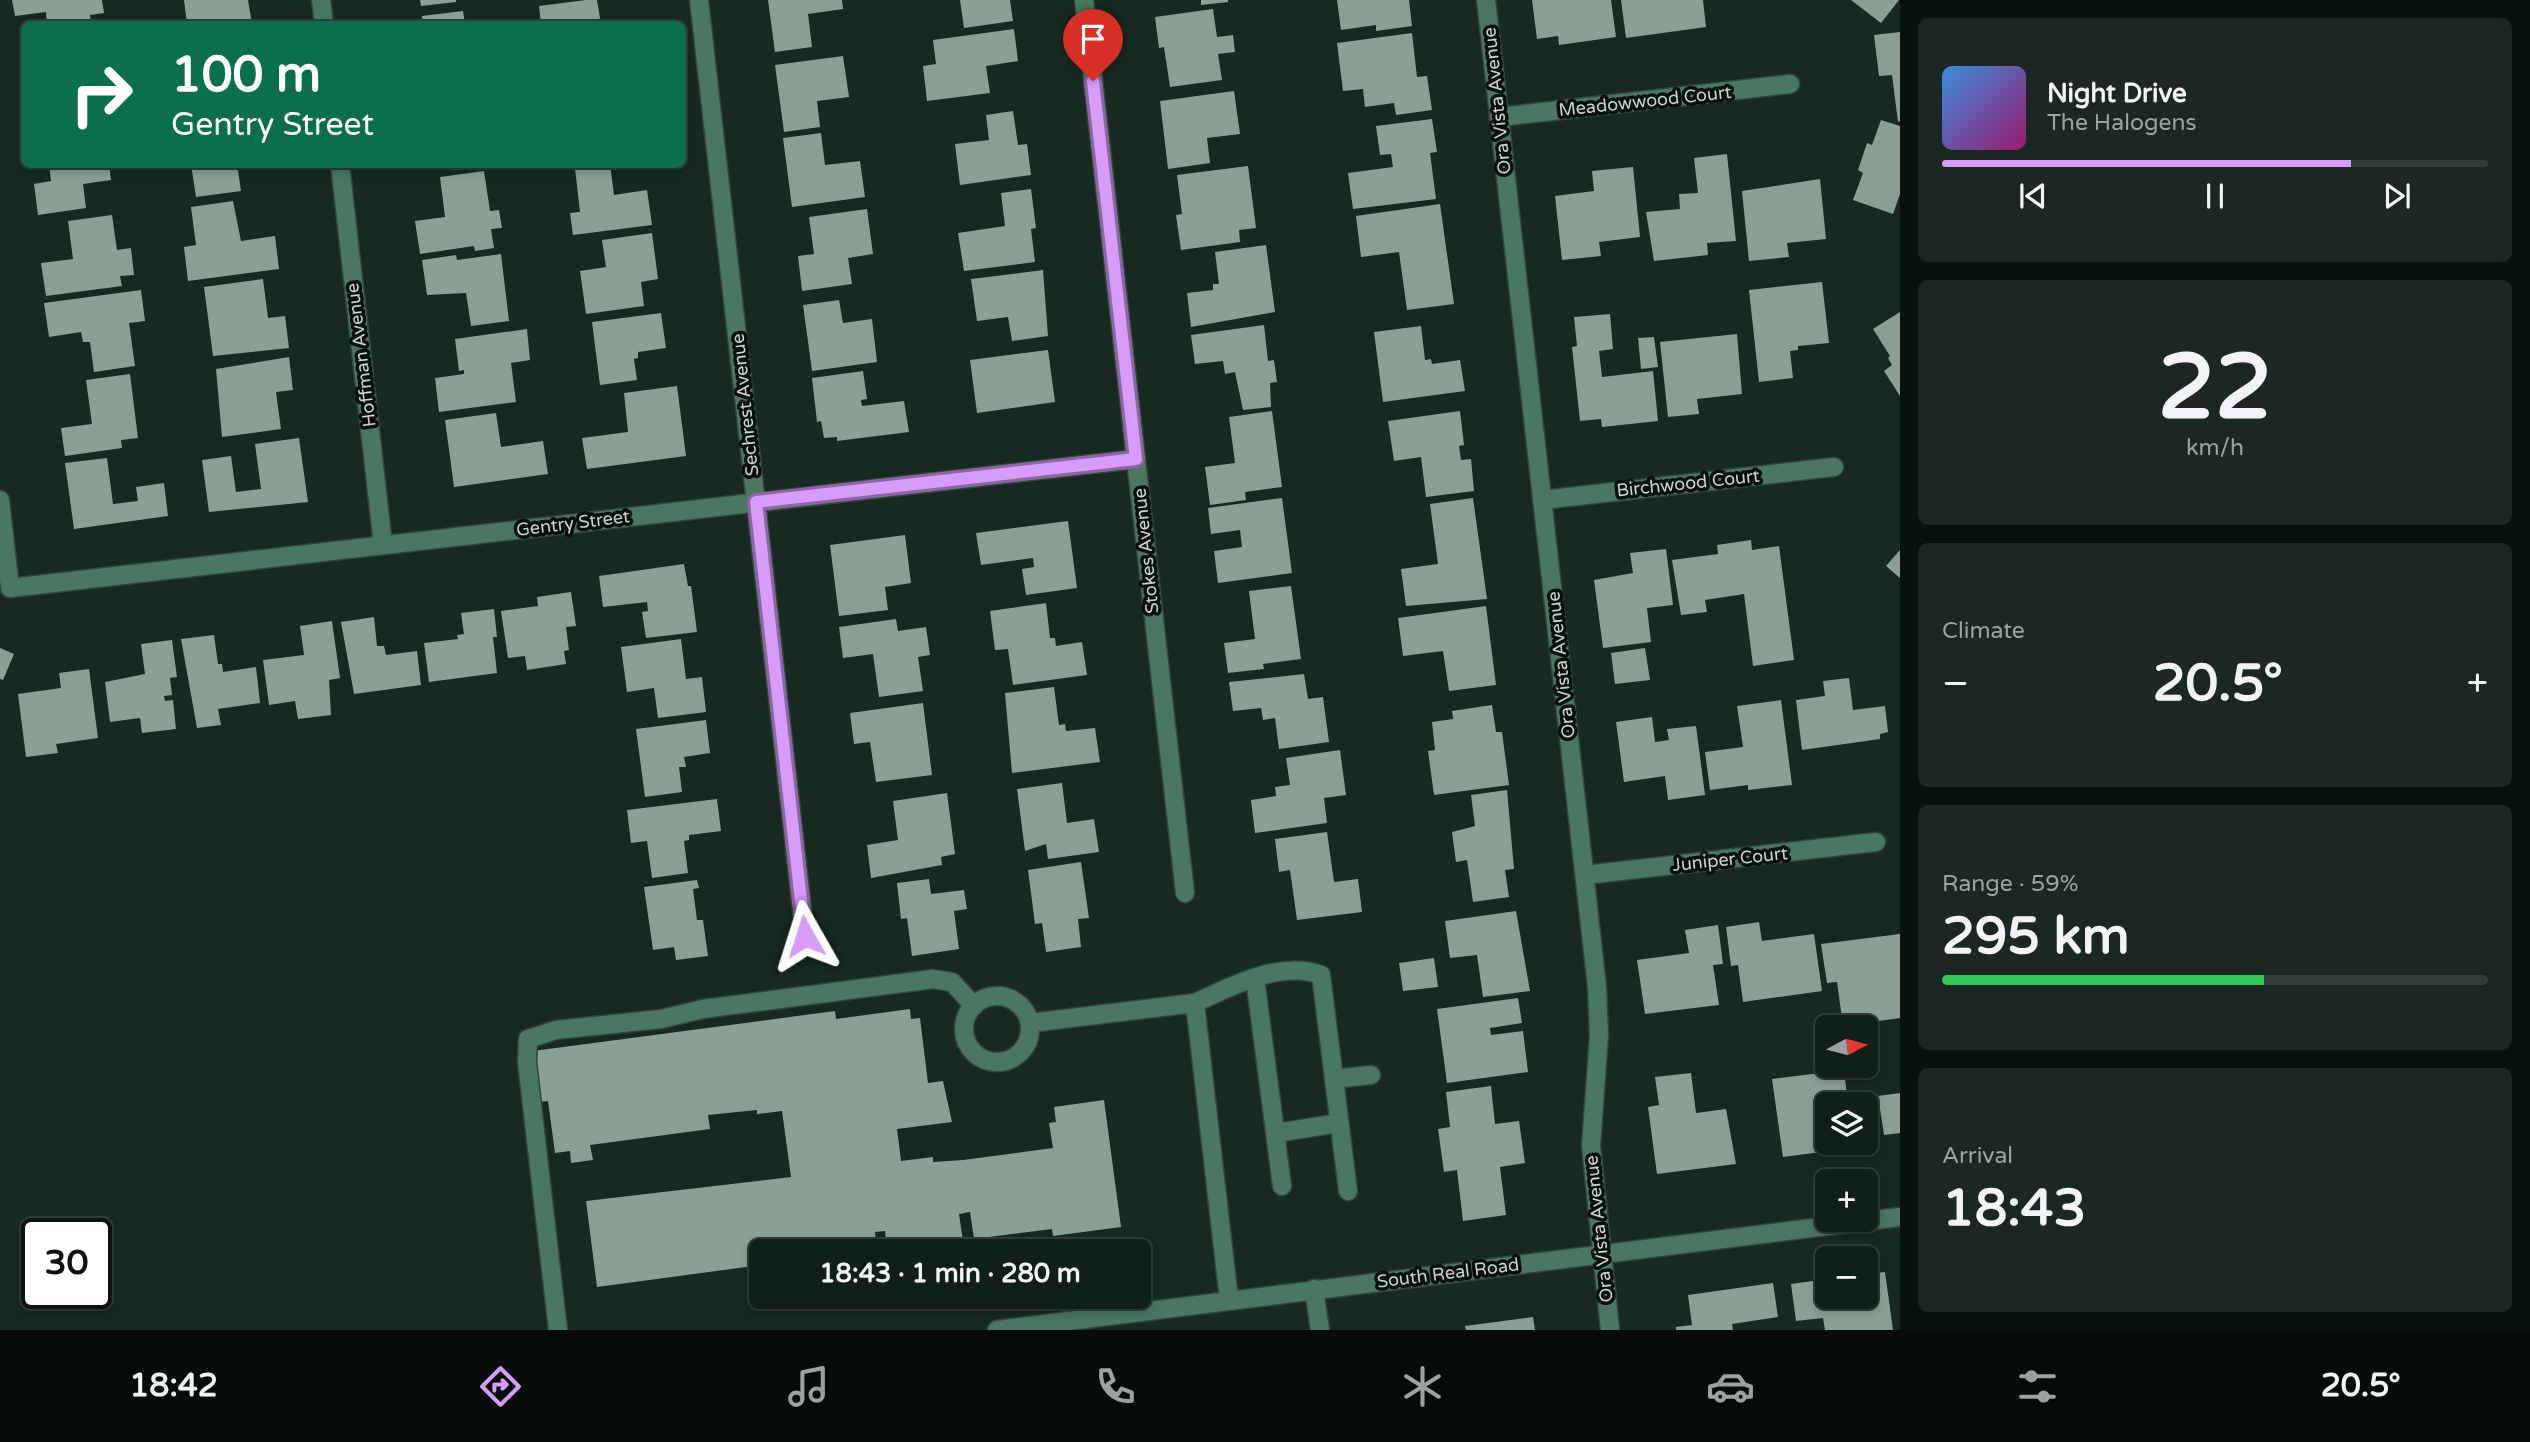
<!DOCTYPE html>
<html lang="en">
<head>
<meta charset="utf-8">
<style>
  :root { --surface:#111f19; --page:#1a2722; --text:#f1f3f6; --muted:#9ca2a2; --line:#303d38; --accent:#d79bf9 }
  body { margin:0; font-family:"Varela Round",sans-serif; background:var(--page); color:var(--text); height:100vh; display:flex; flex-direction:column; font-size:26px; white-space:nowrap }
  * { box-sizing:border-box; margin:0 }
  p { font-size:23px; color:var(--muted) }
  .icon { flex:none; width:38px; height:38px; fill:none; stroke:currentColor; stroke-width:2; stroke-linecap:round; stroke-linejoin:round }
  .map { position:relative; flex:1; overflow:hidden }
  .side { display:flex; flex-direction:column; gap:18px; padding:18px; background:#09110e; width:630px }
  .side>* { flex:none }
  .hud { position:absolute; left:21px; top:21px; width:665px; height:147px; border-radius:10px; box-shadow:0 4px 10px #0003,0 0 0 2px var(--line); background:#0b6e4f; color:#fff; overflow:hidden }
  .needle { width:46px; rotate:83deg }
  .tools { position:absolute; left:1815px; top:1015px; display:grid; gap:14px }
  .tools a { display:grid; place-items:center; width:63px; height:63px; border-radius:10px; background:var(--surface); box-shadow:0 4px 10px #0003,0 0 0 2px var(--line); font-size:35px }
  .speed { position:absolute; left:21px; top:1218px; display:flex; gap:14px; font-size:35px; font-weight:700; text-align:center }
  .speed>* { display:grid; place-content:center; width:91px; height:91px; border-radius:50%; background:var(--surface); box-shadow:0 4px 10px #0003,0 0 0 2px var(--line); line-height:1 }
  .speed .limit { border:4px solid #111; border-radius:10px; background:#fff; color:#111 }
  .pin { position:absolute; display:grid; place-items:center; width:60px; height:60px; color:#fff; margin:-72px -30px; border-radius:50% 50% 50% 0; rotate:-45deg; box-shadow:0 0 7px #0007 }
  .pin .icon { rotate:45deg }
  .me { position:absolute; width:77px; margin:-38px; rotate:354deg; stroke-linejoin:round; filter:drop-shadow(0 0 5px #0008) }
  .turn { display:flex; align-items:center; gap:24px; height:147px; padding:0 35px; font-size:32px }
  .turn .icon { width:91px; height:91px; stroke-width:2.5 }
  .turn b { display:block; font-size:49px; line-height:60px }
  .big { font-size:52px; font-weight:700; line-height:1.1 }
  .side .card { flex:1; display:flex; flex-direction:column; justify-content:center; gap:10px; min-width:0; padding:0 24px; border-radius:10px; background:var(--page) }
  .side .dial { align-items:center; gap:0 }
  .dial b { font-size:91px; line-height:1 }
  .song { display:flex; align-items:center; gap:21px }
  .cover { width:84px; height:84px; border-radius:10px; background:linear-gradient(135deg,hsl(210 70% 55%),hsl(320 70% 35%)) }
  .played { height:7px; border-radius:4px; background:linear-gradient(90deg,var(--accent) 75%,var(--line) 75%) }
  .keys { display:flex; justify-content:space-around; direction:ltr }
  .heat { display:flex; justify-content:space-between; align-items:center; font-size:38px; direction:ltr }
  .charge { height:10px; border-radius:5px; background:linear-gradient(90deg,#34c759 59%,var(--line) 0) }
  .trip { position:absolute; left:749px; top:1239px; width:402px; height:70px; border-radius:10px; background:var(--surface); box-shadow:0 4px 10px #0003,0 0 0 2px var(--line); font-weight:700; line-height:70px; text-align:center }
  .tab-bar { display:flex; height:112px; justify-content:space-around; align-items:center; background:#070c0a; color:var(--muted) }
  .tab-bar .icon { width:49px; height:49px }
  .tab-bar .on { color:var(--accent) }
  .tab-bar b { font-size:32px; color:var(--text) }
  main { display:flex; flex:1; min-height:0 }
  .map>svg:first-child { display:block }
  .building { fill:#8ba095 }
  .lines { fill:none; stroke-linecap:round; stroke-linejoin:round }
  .minor-casing { stroke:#33443d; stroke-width:21 }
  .minor { stroke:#497761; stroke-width:18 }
  .route-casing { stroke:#8c65a2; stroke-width:18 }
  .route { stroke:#d79bf9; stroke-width:12 }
  .labels { text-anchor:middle; stroke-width:7; stroke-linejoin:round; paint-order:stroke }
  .street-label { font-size:18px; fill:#c9d4ce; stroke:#08100c }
</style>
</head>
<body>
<main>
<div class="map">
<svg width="1900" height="1330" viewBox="0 0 1900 1330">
  <rect width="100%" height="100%" fill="#172921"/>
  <g class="building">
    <path d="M12,0H102L104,13L90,15L91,24H47L46,12L15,16Z"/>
    <path d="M184,0H248L252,24H187Z"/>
    <path d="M420,0H456V2L421,6Z"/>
    <path d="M586,0H597L601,24H541L539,6Z"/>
    <path d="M768,0H842L843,9L808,14L812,47L775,52Z"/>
    <path d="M960,0H1010L1013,21L964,28Z"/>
    <path d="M1201,0H1228V2L1201,5Z"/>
    <path d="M1337,0H1409L1412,26L1376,31V25L1341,30Z"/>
    <path d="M1532,0H1611L1616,37L1559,45L1558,36L1537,39Z"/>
    <path d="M1621,0H1703L1706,27L1626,38Z"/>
    <path d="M1851,0H1899L1881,23Z"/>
    <path d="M1213,9L1217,37L1233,35L1235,52L1218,54L1222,80L1170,87L1164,47L1159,48L1155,17Z"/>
    <path d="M463,11L465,24H423L422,16Z"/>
    <path d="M1014,29L1018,61L986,66L990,93L927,101L923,66L936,64L933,40Z"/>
    <path d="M1900,32V121L1898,122L1892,75L1879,76L1874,35Z"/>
    <path d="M1412,33L1417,77L1427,76L1432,110L1396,115L1394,103L1365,107L1363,89L1343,91L1337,43Z"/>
    <path d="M843,56L849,97L817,101L820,127L784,132L775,65Z"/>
    <path d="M1234,91L1240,134L1207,138L1210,163L1168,169L1160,101Z"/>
    <path d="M1013,111L1018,145L1027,144L1031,175L960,185L955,144L989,140L986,115Z"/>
    <path d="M1432,119L1437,152L1430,153L1436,199L1353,209L1348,173L1393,167L1391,154L1380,155L1376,126Z"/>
    <path d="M1881,120L1900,126V194L1893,214L1853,200L1863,173L1858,170L1867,143L1872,145Z"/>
    <path d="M821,133L825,165L860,161L865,197L792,207L783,138Z"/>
    <path d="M1727,154L1736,241L1707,243L1708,255L1654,261L1646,212L1680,209L1679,194L1698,193L1694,158Z"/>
    <path d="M49,164H109L111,180L83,184L86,208L38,215L34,184L51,181Z"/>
    <path d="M191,164H237L241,191L196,197Z"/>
    <path d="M438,164H466V166L439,170Z"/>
    <path d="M610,164L614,195L647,190L652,225L573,235L570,213L580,212L575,168Z"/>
    <path d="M1248,166L1256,228L1239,230L1240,242L1181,250L1176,215L1182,214L1177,175Z"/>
    <path d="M1633,167L1640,237L1599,242L1601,256L1562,260L1555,196L1594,191L1592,171Z"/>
    <path d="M484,171L490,211L499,210L502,228L491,229L494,248L475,251L474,246L420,254L415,221L445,217L440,177Z"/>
    <path d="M1820,179L1826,239L1787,243L1789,257L1749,261L1742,191Z"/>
    <path d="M1031,189L1036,228L1031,229L1035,262L964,271L958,233L1005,226L1001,193Z"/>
    <path d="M233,201L241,241L275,236L279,269L188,281L184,247L196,245L191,207Z"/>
    <path d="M1440,204L1454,304L1407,310L1399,252L1361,257L1356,216Z"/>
    <path d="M867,209L873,254L848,258L852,284L802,291L798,256L814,254L809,217Z"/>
    <path d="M112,215L117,250L131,248L134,275L120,276L122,286L46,296L41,263L73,259L68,221Z"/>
    <path d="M652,233L658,279L641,282L644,306L586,314L580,271L606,267L602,240Z"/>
    <path d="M1266,245L1275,312L1191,327L1187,293L1213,290V284H1219L1215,252Z"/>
    <path d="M501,254L509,321L471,326L466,293L427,295L422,260L456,255L457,260Z"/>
    <path d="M1043,270L1048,336L1012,341L1008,317L977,321L971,279Z"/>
    <path d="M263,279L268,318L285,316L289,348L213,356L204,287Z"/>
    <path d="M1822,282L1829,343L1798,346V350L1790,351L1793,378L1759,382L1749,290Z"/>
    <path d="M141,290L145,321L129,323L135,366L94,372L90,342H83L81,332L49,337L44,303Z"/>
    <path d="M839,300L843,323L872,319L877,362L812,371L803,305Z"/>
    <path d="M1900,312V396L1884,371L1892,365L1888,358L1890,356L1873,329Z"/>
    <path d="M661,313L666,348L638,352V358L634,359L637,380L600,385L592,322Z"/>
    <path d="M1610,314L1613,349L1599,351L1602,377L1653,371L1658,421L1602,427L1601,419L1580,421L1572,347L1577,346L1574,317Z"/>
    <path d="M1264,325L1268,361L1274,360L1277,382L1270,383L1271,407L1243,410L1235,372L1225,374L1223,361L1195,364L1191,335Z"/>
    <path d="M1421,326L1425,360L1431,359L1432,364L1460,360L1465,391L1383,402L1374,332Z"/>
    <path d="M527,329L530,360L511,363L516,402L439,412L435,378L464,374V370L459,371L455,339Z"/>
    <path d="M1737,334L1742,394L1697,399L1699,414L1668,417L1660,342Z"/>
    <path d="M1654,337L1658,367L1641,369L1638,338Z"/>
    <path d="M1048,350L1055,402L977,413L970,360Z"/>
    <path d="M289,357L293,390L276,392L281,429L222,437L216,369Z"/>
    <path d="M863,371L867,399L861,400L862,406L904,401L909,432L837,441V437L824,438L821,421L817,422L812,378Z"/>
    <path d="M130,374L138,438L121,440L122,448L65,456L61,428L92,424L86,380Z"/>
    <path d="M677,386L686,456L587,469L582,438L628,432L624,393Z"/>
    <path d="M1272,411L1282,487L1245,492L1246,500L1210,505L1205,467L1235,463L1229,417Z"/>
    <path d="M1460,411L1464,445L1459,446L1461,460L1471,459L1474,491L1426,497L1421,457L1394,461L1388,421Z"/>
    <path d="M496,413L501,447L543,441L548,474L454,487L445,420Z"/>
    <path d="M299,438L308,502L209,512L202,460L231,456L236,492L261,489L255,444Z"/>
    <path d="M107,458L113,504L138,501L136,487L164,483L168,516L74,529L65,463Z"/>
    <path d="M1282,498L1292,573L1218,583L1214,551L1242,547L1240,530L1211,534L1208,508Z"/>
    <path d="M1473,498L1487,599L1406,606L1401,569L1438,564L1430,504Z"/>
    <path d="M1068,521L1077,588L1026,595L1022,569L1034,567L1033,558L981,565L976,533Z"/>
    <path d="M905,535L911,583L885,587L888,610L839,616L830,545Z"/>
    <path d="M1751,540L1752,550L1779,546L1794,660L1753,666L1744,594L1705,600L1707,612L1681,615L1672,560L1718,554L1717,545Z"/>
    <path d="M1666,549L1673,605L1647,608L1651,642L1603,648L1594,580L1633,573L1630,553Z"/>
    <path d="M1900,550V578L1886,566Z"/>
    <path d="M684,564L688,586H691L697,632L646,638L642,612L648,611L647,602L603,607L599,576Z"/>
    <path d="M1291,586L1301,659L1263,664L1264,669L1228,673L1224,643L1255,639L1249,591Z"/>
    <path d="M571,592L576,626L566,627L569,650L564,651L566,664L527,670L525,656L508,658L501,611L538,606L537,597Z"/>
    <path d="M1046,603L1050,638H1055L1056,646L1082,642L1087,675L1013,685L1008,649L995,650L990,611Z"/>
    <path d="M1486,606L1496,685L1449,691L1443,651L1403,656L1398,618Z"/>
    <path d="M494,609L497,637H493L497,673L429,682L424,643L458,639L457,635L464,634L461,613Z"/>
    <path d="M374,617L377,646H384L386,655L417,651L421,685L354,694L341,622Z"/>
    <path d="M896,619L898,631L926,627L930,655L918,657L923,691L879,697L873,654L843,658L839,627Z"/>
    <path d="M332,621L340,678L329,680L331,715L298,719L295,701L269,705L263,660L304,655L300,626Z"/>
    <path d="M214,635L218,664H222L223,672L256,667L260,703L218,709L221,725L197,728L181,639Z"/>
    <path d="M681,639L686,679L702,677L706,712L658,718L654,688L627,692L621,647Z"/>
    <path d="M172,640L177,677L170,678L172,695L164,696L165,701L173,700L176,729L142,733L140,718L110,722L105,682L145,674L141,644Z"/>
    <path d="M0,648L14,654L3,680L0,679Z"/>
    <path d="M1645,648L1650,680L1615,684L1611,653Z"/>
    <path d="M89,669L98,738L56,744L58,753L26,757L18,694L61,688L59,673Z"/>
    <path d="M1304,674L1308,699L1323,697L1329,742L1279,749L1275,718L1263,720L1261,708L1233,711L1229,682Z"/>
    <path d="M1849,678L1853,710L1885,706L1888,732L1880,734V739L1802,750L1796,700L1825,696L1823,681Z"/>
    <path d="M1054,687L1059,725L1065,724L1066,731L1095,728L1100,762L1012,773L1005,693Z"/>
    <path d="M1781,700L1792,785L1748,790V785L1710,790L1705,752L1743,747L1737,706Z"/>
    <path d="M923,703L932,775L876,782L870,742L854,744L850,713Z"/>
    <path d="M1492,705L1496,732H1502L1509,785L1434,795L1428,751L1435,750L1432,722L1453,719L1452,711Z"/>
    <path d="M1652,717L1655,742L1669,740L1667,729L1696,726L1705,795L1668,800L1665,776L1624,782L1616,722Z"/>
    <path d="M706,720L710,753L684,757L686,767H679L682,792L645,797L636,729Z"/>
    <path d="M1340,750L1346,795L1324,798L1327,823L1255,833L1251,800L1276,796L1275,787L1290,785L1286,758Z"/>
    <path d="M1062,783L1067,823L1094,819L1099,852L1048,859L1046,844L1025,851L1017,789Z"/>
    <path d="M1507,790L1514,869L1505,870L1509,897L1473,902L1467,860L1456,862L1452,832L1475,826L1471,795Z"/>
    <path d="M947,793L955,854L941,857L942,865L871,878L867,845L898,840L893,801Z"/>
    <path d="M717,799L721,831L689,835V840L684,841L688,873L652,878L647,841L631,843L627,810Z"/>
    <path d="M1327,832L1334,882L1358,879L1362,912L1297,920L1290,870L1279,872L1275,839Z"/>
    <path d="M1081,862L1089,918L1078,919L1081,947L1046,952L1042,923L1035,924L1028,870Z"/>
    <path d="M929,879L931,894L964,890L967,909L954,911L959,949L912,956L907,918L901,919L897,883Z"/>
    <path d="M697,880L699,888L693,889L697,920H703L708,956L676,960L674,947L653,950L644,887Z"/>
    <path d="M1516,911L1530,991L1483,997L1477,955L1450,958L1445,921Z"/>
    <path d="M1759,922L1762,941L1814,934L1822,991L1743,1002L1738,965L1731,966L1726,927Z"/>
    <path d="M1718,925L1723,964L1713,965L1719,1005L1645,1014L1637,960L1689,953L1685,930Z"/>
    <path d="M1900,934V1018L1843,1026L1837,982L1827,983L1821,944Z"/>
    <path d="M1434,958L1438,987L1403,991L1399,963Z"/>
    <path d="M1518,998L1522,1023L1490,1028L1491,1035L1523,1031L1528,1072L1447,1083L1437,1009Z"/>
    <path d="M910,1009L911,1019L920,1018L928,1083L943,1081L952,1122L897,1129L901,1161L933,1157V1162L963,1160L1053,1148L1049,1123L1056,1122L1054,1107L1104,1100L1121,1227L1053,1236L1052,1229L974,1239L970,1212L959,1214L963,1241L887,1251L885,1231L875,1232L876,1245L832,1251H761V1265L597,1287L586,1201L791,1177L782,1111L757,1114V1110L708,1115L710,1129L590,1145L593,1160L571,1163L570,1151L555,1153L548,1101L540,1102L533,1051L835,1011L836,1019Z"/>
    <path d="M1844,1070L1848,1104H1827V1143L1820,1144L1821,1152L1783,1157L1772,1079Z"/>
    <path d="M1691,1073L1696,1113L1726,1109L1736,1164L1657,1174L1648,1107L1659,1105L1655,1077Z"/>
    <path d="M1491,1086L1495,1124L1519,1121L1525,1163L1500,1167L1506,1215L1463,1221L1457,1170L1444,1172L1438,1129L1450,1127L1446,1092Z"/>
    <path d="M1900,1093V1133L1884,1135L1878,1096Z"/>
    <path d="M1885,1272L1893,1330H1825L1823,1318L1796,1321L1791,1284L1827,1279V1297H1866V1274Z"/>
    <path d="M1773,1283L1778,1317L1732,1324L1733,1330H1676V1327L1692,1325L1688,1295Z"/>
    <path d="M1533,1317L1535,1330H1466L1465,1326Z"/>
  </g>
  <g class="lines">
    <defs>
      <g id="minor">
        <path d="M321,0L324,24"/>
        <path d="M699,0L805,936"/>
        <path d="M1084,0L1185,893"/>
        <path d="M1486,0L1597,987L1599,1035L1591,1146L1610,1330"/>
        <path d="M1499,117L1790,84"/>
        <path d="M340,164L383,545"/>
        <path d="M0,500L10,588L1136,459"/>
        <path d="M1542,500L1834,467"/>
        <path d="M1585,875L1876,842"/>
        <path d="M1255,978L1282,1186"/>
        <circle cx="997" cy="1029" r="33"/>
        <path d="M1195,1003C1231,986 1281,960 1321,975L1348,1191"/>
        <path d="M1030,1023L1195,1003L1229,1300"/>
        <path d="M1334,1079L1371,1075"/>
        <path d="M1276,1133L1339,1123"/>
        <path d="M1314,1289L1320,1330"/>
        <path d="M558,1330L527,1062L528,1039L556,1030L661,1019L703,1009L933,979L952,982L974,1006"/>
        <path d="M997,1330L1900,1217"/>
      </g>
    </defs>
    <use href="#minor" class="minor-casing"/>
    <use href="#minor" class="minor"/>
  </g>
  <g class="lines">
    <defs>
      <path id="route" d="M805,936L756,502L1136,459L1093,81"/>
    </defs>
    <use href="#route" class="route-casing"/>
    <use href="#route" class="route"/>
  </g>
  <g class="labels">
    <g class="street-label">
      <text transform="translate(1497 101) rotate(-96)" y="6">Ora Vista Avenue</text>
      <text transform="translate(1645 101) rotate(-6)" y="6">Meadowwood Court</text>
      <text transform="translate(361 355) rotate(-97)" y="6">Hoffman Avenue</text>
      <text transform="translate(745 405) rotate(-96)" y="6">Sechrest Avenue</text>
      <text transform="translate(1688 483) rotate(-6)" y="6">Birchwood Court</text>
      <text transform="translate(573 523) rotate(-7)" y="6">Gentry Street</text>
      <text transform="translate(1146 551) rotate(-96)" y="6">Stokes Avenue</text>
      <text transform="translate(1561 665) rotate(-96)" y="6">Ora Vista Avenue</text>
      <text transform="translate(1730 859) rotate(-6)" y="6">Juniper Court</text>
      <text transform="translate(1599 1229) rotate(-96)" y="6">Ora Vista Avenue</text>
      <text transform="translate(1448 1273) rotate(-7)" y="6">South Real Road</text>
    </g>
  </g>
</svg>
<div class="tools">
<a><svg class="needle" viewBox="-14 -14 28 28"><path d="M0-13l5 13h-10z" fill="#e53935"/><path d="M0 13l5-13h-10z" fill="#9ca2a2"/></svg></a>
<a><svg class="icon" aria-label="layers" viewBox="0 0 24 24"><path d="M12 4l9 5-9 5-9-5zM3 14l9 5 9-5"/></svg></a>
<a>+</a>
<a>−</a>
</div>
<div class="speed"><div class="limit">30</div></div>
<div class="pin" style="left:1093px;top:81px;background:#d93025"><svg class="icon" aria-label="arrive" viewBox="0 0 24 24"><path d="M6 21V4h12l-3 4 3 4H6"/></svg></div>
<svg class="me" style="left:805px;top:936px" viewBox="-20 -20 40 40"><path d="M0-17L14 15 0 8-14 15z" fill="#d79bf9" stroke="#fff" stroke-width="4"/></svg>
<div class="trip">18:43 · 1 min · 280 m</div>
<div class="hud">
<div class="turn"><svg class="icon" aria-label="right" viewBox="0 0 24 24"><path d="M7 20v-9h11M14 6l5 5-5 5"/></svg><div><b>100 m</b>Gentry Street</div></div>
</div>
</div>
<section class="side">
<div class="card">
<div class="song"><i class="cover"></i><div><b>Night Drive</b><p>The Halogens</p></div></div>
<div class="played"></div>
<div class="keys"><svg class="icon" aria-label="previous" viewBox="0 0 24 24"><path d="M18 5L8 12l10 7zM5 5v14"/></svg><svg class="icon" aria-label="pause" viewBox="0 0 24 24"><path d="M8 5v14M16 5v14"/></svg><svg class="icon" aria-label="next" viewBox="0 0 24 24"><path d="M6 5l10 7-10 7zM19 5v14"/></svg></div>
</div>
<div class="card dial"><b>22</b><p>km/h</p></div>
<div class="card"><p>Climate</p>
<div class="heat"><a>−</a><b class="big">20.5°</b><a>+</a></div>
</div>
<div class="card"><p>Range · 59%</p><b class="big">295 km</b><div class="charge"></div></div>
<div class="card"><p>Arrival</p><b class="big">18:43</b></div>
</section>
</main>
<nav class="tab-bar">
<b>18:42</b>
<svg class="icon on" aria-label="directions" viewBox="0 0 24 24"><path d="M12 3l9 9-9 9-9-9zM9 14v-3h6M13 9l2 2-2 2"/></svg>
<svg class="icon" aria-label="music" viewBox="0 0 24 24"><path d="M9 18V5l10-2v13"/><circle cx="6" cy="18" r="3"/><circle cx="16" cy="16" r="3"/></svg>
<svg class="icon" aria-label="phone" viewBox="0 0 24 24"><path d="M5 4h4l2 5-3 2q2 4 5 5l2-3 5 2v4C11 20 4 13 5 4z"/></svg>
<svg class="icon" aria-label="climate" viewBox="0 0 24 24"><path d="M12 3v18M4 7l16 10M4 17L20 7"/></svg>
<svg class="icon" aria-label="car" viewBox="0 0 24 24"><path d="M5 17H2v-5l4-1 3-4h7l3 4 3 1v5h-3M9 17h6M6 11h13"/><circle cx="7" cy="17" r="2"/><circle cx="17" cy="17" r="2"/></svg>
<svg class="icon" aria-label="filters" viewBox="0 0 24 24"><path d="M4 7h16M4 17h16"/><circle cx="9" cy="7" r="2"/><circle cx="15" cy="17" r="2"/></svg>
<b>20.5°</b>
</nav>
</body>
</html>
